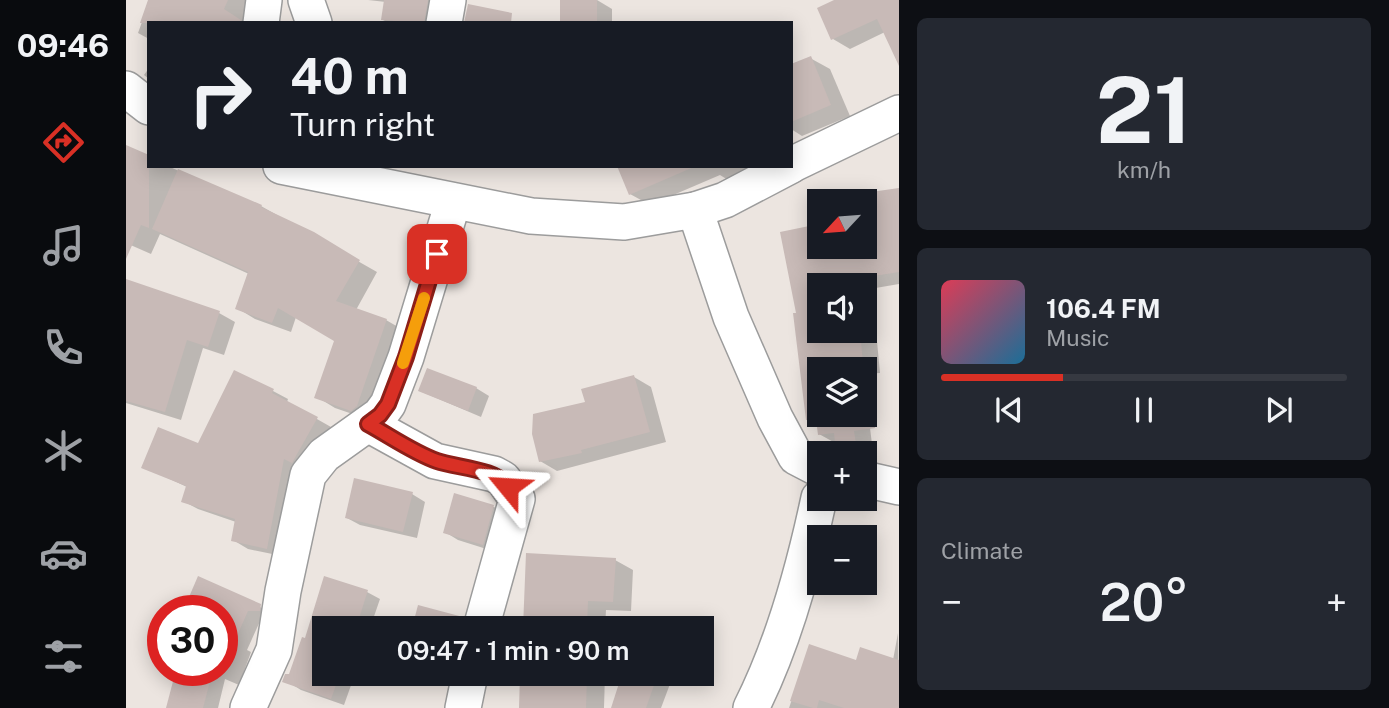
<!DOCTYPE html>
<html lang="en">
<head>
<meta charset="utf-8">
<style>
  :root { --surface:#171b24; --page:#242831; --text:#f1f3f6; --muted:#9ea1a6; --line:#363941; --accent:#d93025 }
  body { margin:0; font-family:"Public Sans",sans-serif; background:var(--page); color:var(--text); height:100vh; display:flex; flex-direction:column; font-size:26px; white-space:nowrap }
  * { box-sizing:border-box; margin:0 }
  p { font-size:23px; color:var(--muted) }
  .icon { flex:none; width:38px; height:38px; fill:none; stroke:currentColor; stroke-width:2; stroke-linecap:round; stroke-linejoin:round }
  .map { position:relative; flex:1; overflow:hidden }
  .sheet { display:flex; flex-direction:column; gap:18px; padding:18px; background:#0d0f14; width:490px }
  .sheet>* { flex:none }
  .banner { position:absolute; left:21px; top:21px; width:646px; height:147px; border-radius:0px; box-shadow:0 4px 18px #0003; background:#171b24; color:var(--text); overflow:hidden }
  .needle { width:46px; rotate:244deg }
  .controls { position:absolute; left:681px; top:189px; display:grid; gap:14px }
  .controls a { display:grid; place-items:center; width:70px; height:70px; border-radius:0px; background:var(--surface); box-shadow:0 4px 18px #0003; font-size:35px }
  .speed { position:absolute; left:21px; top:595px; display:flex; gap:14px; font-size:35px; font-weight:700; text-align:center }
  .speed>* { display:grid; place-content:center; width:91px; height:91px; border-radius:50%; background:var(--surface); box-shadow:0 4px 18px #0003; line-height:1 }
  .speed .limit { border:10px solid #d22; background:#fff; color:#111 }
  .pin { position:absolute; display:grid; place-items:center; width:60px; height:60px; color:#fff; margin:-30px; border-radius:14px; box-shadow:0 4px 10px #0006 }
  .me { position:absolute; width:77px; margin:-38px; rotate:297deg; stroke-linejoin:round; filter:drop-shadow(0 0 5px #0008) }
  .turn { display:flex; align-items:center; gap:24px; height:147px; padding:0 28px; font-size:32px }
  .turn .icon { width:91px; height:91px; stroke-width:2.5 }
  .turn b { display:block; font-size:49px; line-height:60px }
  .big { font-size:52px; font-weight:600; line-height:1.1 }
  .sheet .widget { flex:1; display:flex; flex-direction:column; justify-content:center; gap:10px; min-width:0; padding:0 24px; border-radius:10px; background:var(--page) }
  .sheet .dial { align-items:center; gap:0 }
  .dial b { font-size:91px; line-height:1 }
  .song { display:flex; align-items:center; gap:21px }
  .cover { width:84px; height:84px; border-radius:10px; background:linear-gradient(135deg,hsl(350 70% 55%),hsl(200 70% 35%)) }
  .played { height:7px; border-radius:4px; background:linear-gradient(90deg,var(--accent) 30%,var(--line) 30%) }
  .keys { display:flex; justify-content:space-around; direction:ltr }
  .heat { display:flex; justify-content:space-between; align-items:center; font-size:38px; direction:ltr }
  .trip { position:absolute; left:186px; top:616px; width:402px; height:70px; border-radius:0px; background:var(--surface); box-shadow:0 4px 18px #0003; font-weight:600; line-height:70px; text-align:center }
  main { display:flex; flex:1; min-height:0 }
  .dock { display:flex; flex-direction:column; width:126px; justify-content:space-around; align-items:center; background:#090b0e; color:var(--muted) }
  .dock .icon { width:49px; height:49px }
  .dock .current { color:var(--accent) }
  .dock b { font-size:32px; color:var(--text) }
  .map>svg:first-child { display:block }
  .shadow { fill:#0003 }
  .building { fill:#c8bab7 }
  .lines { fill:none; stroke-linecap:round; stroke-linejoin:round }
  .minor-casing { stroke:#9c9c9c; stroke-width:38 }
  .minor { stroke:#fff; stroke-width:35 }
  .route-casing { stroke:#8d1f18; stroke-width:18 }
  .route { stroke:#d93025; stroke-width:12 }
  .slow { stroke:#f59e0b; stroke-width:12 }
</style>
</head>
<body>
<main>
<nav class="dock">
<b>09:46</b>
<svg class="icon current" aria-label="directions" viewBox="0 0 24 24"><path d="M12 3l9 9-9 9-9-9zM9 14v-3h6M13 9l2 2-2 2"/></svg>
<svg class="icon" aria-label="music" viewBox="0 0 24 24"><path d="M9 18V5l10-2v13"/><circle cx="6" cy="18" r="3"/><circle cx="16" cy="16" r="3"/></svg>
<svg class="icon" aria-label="phone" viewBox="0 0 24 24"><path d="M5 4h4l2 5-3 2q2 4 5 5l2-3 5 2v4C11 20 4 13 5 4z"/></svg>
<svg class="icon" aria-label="climate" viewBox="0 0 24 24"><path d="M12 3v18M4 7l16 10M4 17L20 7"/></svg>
<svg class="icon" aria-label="car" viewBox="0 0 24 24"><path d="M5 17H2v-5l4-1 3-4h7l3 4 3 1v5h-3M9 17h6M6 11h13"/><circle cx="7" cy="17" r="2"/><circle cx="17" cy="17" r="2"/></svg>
<svg class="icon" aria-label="filters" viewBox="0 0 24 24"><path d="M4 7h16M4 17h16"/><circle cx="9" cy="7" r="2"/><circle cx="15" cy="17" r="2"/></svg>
</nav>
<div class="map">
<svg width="773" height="708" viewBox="0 0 773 708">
  <rect width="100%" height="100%" fill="#ece5e0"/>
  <g class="shadow">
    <path d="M24,0H135L127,23H23V39L12,33Z"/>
    <path d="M242,0H310L313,23H263L257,20L260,2Z"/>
    <path d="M436,0H471L486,9V23H436Z"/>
    <path d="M713,0H773L759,32L724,49L707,39Z"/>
    <path d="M684,58L704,69L724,116L676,136L665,129V66Z"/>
    <path d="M23,68V79L18,75Z"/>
    <path d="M0,156L23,166H42L105,195L135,206L251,272L230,310L260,320L279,331L244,420L209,408L191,397L210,340L170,317L165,332L129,319L111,308L123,274L34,234L25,254L0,243Z"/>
    <path d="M493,166H629L602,180L594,175L524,205L504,194Z"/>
    <path d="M773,189V284L738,290V285H693V298L685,299L667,289L656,233L693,226V247H738V201H725V197Z"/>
    <path d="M0,291L93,313L109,322L98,355L77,348L55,420L0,403Z"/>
    <path d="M693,307V331H738V314L749,320L754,373L738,374V369H693V415H738V380L748,460L738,461V453H714L711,444L693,434L689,398Z"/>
    <path d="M109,372L147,391L162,399L161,402L205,427L182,470L156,556L122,549L107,540L110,522L72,509L57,501L61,487L18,467L73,445Z"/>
    <path d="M508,377L525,387L540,442L431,471L414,461L461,403Z"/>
    <path d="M350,388L363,396L355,417L294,391Z"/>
    <path d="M286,494L299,502L291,538L234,525L221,518Z"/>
    <path d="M329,496L368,507L381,514L370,552L332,540L319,532Z"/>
    <path d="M402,555L489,560L507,570L505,611L480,610L479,628H399Z"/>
    <path d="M241,592L254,599L244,628H198V674H229L218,705L175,690L162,682L180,640Z"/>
    <path d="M126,602L139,610L121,650L125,652L113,685L99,679L92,708H42L52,670H96V611Z"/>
    <path d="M772,633L773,708H663L684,646L731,662L767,660Z"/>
    <path d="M397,674H479L478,708H396Z"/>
    <path d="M498,674H523L544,684L535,708H487Z"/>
  </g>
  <g class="building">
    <path d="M22,0H102L98,9L115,20V23H14Z"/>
    <path d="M258,0H302L298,23L255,20Z"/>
    <rect x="434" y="0" width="37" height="23"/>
    <path d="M708,0H773V66L751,19L705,40L691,8Z"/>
    <path d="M342,4L386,13L385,23H338Z"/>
    <path d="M685,56L705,105L665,122V64Z"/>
    <path d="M0,145L23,155V228L15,225L0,259Z"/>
    <path d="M491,166H570L503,195Z"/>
    <path d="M52,169L136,205L135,207L188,232L234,260L210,301L261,319L231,406L225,411L188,398L208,341L152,308L146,323L109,309L122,272L26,229Z"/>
    <path d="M773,188V272L729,279V285H693V331H734L737,363L720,365L721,369H693V415H748L749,428L728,431L731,450L710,453L708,433L692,435L690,419L680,420L667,313H670L654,232L693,224V247H738V193Z"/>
    <path d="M0,279L94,311L82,347L61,340L39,412L0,401Z"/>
    <path d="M301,368L351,387L342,411L292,391Z"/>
    <path d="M108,370L148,389L146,393L192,417L166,463L158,459L141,549L105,541L109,519L55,502L60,486L15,468L32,427L72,443Z"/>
    <path d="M508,375L524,432L455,450L456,453L413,462L406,434L407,414L459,402L455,389Z"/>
    <path d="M228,478L287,492L277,532L219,518Z"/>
    <path d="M328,493L368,505L357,545L317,533Z"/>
    <path d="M400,553L490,558L487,602L462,601L461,628H397Z"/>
    <path d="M72,576L135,604L134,611H122L96,670V611H57Z"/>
    <path d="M198,576L242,590L230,628H198V674H214L205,699L156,682L159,674H163L176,637L179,638Z"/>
    <path d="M292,605L337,617L335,628H286Z"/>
    <path d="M683,644L730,660L734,647L773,660V708H718L693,700L691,708H687L664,701Z"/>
    <path d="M50,670H87L77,708H40Z"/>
    <path d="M394,674H461L460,708H393Z"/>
    <path d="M496,674H532L520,708H485Z"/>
  </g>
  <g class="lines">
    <defs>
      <g id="minor">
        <path d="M180,0L188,23"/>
        <path d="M135,23L138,0"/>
        <path d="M318,23L322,0"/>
        <path d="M0,89L23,107"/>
        <path d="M665,165L773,113"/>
        <path d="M155,166L405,216L498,222L569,210L599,200L664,166"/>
        <path d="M569,210L605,317L649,418L670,457L693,469"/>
        <path d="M242,424L309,461L368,474L377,479L391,499L355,628"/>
        <path d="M738,479L773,487"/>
        <path d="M122,708L148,650L157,591L182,475L198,455L254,415L262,404L280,357L327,202"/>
        <path d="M337,708L344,674"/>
        <path d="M625,708C658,643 678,569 693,498"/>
      </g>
    </defs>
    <use href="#minor" class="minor-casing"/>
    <use href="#minor" class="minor"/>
  </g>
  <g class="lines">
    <defs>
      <path id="route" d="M311,254L280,357L262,404L254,415L242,424C264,436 288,453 311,461C332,468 371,469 382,487"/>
    </defs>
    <use href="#route" class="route-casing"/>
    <use href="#route" class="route"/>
    <path class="slow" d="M277,363L298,298"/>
  </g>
</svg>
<div class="controls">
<a><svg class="needle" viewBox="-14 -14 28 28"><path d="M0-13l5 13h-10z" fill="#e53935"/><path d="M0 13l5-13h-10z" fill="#9ea1a6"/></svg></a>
<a><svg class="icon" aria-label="sound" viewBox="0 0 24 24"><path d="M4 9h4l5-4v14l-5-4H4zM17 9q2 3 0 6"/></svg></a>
<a><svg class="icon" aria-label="layers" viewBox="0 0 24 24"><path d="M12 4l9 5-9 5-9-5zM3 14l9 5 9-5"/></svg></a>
<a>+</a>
<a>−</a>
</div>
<div class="speed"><div class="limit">30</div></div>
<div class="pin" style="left:311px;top:254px;background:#d93025"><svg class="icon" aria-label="arrive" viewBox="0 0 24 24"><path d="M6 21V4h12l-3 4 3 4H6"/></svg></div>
<svg class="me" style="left:382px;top:487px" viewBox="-20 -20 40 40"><path d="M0-17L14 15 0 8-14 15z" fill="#d93025" stroke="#fff" stroke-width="4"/></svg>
<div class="trip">09:47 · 1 min · 90 m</div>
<div class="banner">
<div class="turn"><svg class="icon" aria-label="right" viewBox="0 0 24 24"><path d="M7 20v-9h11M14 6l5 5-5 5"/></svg><div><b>40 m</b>Turn right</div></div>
</div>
</div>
<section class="sheet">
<div class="widget dial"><b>21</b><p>km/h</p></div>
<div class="widget">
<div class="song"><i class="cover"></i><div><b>106.4 FM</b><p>Music</p></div></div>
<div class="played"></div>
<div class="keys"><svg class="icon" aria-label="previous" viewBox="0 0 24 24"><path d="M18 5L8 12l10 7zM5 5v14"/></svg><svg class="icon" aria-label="pause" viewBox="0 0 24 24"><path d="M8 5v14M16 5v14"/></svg><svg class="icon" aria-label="next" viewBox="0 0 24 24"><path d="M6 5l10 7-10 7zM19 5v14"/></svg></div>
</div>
<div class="widget"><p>Climate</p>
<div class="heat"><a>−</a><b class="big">20°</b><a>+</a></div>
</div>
</section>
</main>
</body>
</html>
